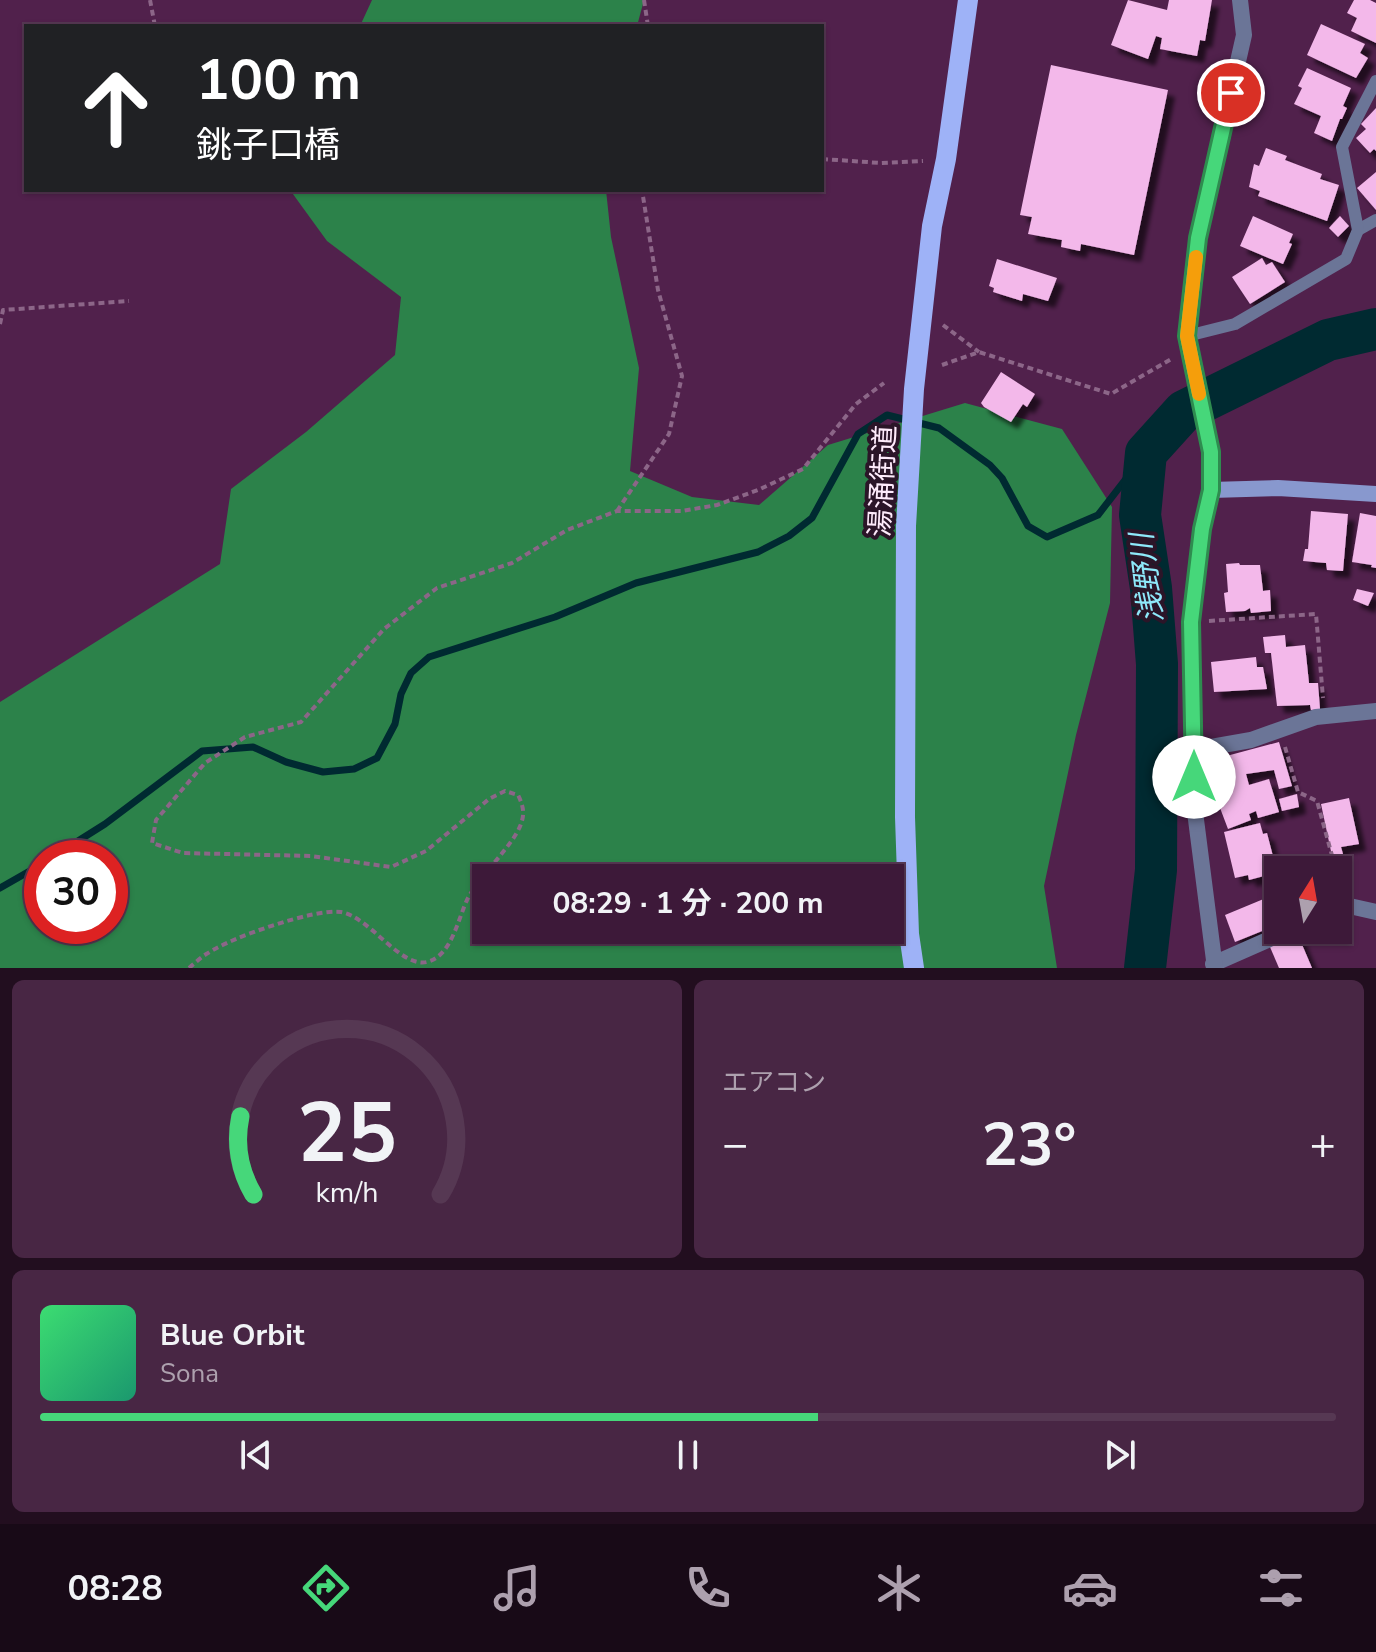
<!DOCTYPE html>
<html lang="ja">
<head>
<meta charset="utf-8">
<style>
  :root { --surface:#3d1939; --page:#482644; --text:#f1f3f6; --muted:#ada0ae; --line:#563853; --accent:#46d77a }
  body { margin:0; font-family:"Nunito Sans","Noto Sans JP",sans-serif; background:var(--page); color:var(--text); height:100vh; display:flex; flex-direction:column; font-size:30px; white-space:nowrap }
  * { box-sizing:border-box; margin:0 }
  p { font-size:26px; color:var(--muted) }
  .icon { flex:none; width:44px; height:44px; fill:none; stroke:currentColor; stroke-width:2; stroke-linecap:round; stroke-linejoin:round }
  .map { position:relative; height:968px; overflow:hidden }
  .side { display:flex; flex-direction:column; gap:12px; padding:12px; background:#220e1f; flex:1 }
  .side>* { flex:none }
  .top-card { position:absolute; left:24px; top:24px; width:800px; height:168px; border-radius:0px; box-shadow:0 2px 6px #0004,0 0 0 2px var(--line); background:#202124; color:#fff; overflow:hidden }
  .needle { width:52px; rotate:11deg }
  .tools { position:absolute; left:1264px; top:856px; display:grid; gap:16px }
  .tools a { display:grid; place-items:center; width:88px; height:88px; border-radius:0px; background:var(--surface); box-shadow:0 2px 6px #0004,0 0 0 2px var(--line); font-size:40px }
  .speed { position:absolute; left:24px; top:840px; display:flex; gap:16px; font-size:40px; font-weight:700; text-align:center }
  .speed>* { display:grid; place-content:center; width:104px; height:104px; border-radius:50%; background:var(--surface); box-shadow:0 2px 6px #0004,0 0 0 2px var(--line); line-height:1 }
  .speed .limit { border:12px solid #d22; background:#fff; color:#111 }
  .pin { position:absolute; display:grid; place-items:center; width:68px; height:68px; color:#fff; margin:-34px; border:4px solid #fff; border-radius:50%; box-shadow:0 2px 8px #0007 }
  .me { position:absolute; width:88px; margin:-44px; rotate:0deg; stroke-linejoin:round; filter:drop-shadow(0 0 6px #0008) }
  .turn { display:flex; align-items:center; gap:28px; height:168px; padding:0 40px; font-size:36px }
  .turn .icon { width:104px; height:104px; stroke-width:2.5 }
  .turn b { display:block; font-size:56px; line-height:68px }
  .big { font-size:60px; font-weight:700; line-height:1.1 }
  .side .widget { flex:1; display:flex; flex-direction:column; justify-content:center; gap:12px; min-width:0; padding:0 28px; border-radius:12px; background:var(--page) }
  .side .dial { align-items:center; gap:0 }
  .dial svg { height:208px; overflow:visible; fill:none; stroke:var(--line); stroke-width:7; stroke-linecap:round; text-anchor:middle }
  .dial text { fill:var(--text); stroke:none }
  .song { display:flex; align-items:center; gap:24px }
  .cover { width:96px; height:96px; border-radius:12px; background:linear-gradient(135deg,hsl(140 70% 55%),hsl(160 70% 35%)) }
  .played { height:8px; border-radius:4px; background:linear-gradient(90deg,var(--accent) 60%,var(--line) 60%) }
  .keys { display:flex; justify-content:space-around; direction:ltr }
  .heat { display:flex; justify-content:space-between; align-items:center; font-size:44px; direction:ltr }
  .side .tiles { flex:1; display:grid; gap:12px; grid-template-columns:1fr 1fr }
  .widget:last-child { grid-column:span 2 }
  .trip { position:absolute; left:472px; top:864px; width:432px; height:80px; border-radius:0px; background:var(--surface); box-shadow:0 2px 6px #0004,0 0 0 2px var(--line); font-weight:700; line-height:80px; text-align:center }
  .dock { display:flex; height:128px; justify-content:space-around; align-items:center; background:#180a17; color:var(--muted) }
  .dock .icon { width:56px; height:56px }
  .dock .on { color:var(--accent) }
  .dock b { font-size:36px; color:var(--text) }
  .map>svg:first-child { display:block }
  .forest { fill:#2c824a; fill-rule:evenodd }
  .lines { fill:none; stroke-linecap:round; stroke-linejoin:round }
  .stream { stroke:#002a31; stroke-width:7 }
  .river { stroke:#002a31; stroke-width:42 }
  .building { fill:#f3b8ea; filter:url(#shadow) }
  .path { stroke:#8c6688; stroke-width:4; stroke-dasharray:6 4; stroke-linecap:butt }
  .lane { stroke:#6b7597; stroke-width:12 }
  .street { stroke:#6b7597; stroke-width:16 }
  .secondary { stroke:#8898ce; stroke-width:16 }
  .primary { stroke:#9eb2f7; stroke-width:20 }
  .route-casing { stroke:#2e8c4f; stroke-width:20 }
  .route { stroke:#46d77a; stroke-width:14 }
  .slow { stroke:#f59e0b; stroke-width:14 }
  .labels { text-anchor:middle; stroke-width:8; stroke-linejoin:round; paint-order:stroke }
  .street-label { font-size:28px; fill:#feebfb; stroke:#2b1528 }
  .water-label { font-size:30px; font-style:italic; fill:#8ee9fa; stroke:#2b1528 }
</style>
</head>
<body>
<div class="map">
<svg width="1376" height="968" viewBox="0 0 1376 968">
  <defs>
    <filter id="shadow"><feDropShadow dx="7" dy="7" stdDeviation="2" flood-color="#0009"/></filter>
  </defs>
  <rect width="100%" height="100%" fill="#51214c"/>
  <g class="forest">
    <path d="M372,0H644L637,26H360Z"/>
    <path d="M290,190H606L611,237L639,368L630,471L692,497L759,505L828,445L965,403L1062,429L1112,507L1110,603L1076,735L1044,886L1057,968H0V702L220,564L231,489L306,432L395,355L401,297L327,241ZM42,858H110V926H42ZM486,878H890V930H486Z"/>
  </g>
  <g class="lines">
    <g class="stream">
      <path d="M51,858L105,824L202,751L253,747L286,762L323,772L354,769L377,758L395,724L401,694L411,673L429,657L555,617L636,583L758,552L789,536L812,518L858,434L887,415L939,428L990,465L1002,478L1028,526L1047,537L1098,515L1146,453"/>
      <path d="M0,888L42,864"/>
    </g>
    <path class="river" d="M1145,968L1156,870L1157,664L1151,588L1140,515L1146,453L1184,411L1328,340L1376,329"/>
  </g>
  <g class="building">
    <path d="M1128,0L1167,10L1169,0H1212L1205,41L1200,40L1197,56L1160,49L1162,38L1156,36L1148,59L1111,45Z"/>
    <path d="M1354,0H1370L1376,3V43L1351,31L1357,18L1347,13Z"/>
    <path d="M1321,24L1365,44L1360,53L1368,58L1356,78L1307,55Z"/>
    <path d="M1051,65L1168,90L1134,255L1081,244L1080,251L1061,247L1062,240L1028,234L1032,217L1020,215Z"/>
    <path d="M1307,68L1351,88L1343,106L1347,108L1342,119H1340L1332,141L1314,133L1321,116L1294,104L1302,88L1298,86Z"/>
    <path d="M1376,108V151L1374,149L1370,153L1356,138L1366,129L1361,124Z"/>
    <path d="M1266,148L1287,156L1285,160L1322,174L1320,179L1339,185L1327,221L1258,196L1260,191L1249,187L1254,164L1259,166Z"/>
    <path d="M1376,172V210L1357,188Z"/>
    <path d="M1253,216L1293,234L1289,243L1292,244L1283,264L1240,246Z"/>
    <path d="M1340,216L1349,226L1338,237L1329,228Z"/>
    <path d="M1262,258L1266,265L1272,262L1285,282L1250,304L1232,277Z"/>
    <path d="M997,259L1057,278L1048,301L1023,294L1022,301L993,292L994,288L989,286Z"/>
    <path d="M1001,372L1035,394L1027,407L1023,404L1011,422L984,407L981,403Z"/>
    <path d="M1311,511L1348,514L1343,571L1327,570L1326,563L1303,561L1305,549H1308Z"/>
    <path d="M1360,513L1376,516V568L1371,567L1372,565L1352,562Z"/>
    <path d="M1239,563L1240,565H1260L1263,591L1270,590L1271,611L1251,613L1250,608L1245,611L1226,612L1224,593L1228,592L1226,564Z"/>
    <path d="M1357,589L1374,593L1368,606L1353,600Z"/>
    <path d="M1285,635L1286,647L1305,645L1309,683H1318L1320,709L1311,710L1310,705L1277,706L1271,653H1265L1263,637Z"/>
    <path d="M1256,657L1257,667H1263L1267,689L1214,692L1211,662Z"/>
    <path d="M1279,742L1292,786L1279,789L1274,770L1246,774L1249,785L1269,779L1279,812L1258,818L1256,811L1249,814L1251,820L1228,829L1217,800L1223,798L1219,785L1226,783L1219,758Z"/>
    <path d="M1297,794L1299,807L1282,811L1279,799Z"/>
    <path d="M1349,798L1359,844L1341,847L1343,854L1332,856L1321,804Z"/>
    <path d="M1260,823L1263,834L1267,833L1276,868L1263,871L1264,876L1249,880L1248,875L1235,878L1224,832Z"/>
    <path d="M1266,898L1277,925L1235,942L1225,915Z"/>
    <path d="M1298,935L1312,968H1279L1270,947Z"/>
  </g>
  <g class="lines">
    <g class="path">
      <path d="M150,0L155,26"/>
      <path d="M644,0L648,26"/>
      <path d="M822,159L881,163L923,161"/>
      <path d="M0,324L3,310L129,301"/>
      <path d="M943,325L979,352"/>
      <path d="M942,365L979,352L1111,394L1173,358"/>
      <path d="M617,511L669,434L682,376L658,290L642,190"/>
      <path d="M1209,621L1316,614L1323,698"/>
      <path d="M1285,747L1298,792L1317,801L1336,870"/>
      <path d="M189,968C195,963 201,957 208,953C230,938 315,908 341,912C370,917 400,968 427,962C452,956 458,918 468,898C480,875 513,846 521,824C525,813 523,805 518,795L505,791L489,799L426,851L391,867L311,856L183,853L152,843L156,820L205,763L245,737L301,722L384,629L437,588L512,563L567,530L617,511H682L717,505L758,490L803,469L856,404L884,383"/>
    </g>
    <g class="lane">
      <path d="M1358,230L1376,220"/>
      <path d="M1187,336L1235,324L1346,259L1358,230L1342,147L1376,81"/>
    </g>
    <g class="street">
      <path d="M1194,750L1251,740L1316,717L1376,711"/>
      <path d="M1338,909L1345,905L1376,912"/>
      <path d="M1213,964L1290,930"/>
      <path d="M1215,968L1194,804L1191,622L1202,529L1211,490V452L1187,336L1198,238L1244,35L1240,0"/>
    </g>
    <path class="secondary" d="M1211,490L1278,488L1376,494"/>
    <path class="primary" d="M914,968L909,934L905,817L906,526L914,389L932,226L946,159L968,0"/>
  </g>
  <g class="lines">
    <defs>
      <path id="route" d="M1194,777L1191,622L1202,529L1211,490V452L1187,336L1198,238L1231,93"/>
    </defs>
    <use href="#route" class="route-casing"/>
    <use href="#route" class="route"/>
    <path class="slow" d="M1196,257L1187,336L1199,394"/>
  </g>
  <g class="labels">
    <g class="street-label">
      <text transform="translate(882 481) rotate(-87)" y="10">湯涌街道</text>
    </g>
    <g class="water-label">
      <text transform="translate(1147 578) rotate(-97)" y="10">浅野川</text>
    </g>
  </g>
</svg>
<div class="tools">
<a><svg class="needle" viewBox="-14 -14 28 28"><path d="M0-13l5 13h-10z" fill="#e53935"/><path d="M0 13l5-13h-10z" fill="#ada0ae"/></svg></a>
</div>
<div class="speed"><div class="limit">30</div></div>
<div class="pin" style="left:1231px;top:93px;background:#d93025"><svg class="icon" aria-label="arrive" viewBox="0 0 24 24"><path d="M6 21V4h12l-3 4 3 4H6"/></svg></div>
<svg class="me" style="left:1194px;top:777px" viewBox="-20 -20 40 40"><circle r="19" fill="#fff"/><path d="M0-13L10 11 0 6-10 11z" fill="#46d77a"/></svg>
<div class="trip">08:29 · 1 分 · 200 m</div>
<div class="top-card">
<div class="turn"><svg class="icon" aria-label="ahead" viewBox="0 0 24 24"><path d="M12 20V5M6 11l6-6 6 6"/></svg><div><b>100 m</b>銚子口橋</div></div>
</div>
</div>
<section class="side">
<div class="tiles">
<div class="widget dial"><svg viewBox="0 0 100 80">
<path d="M14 69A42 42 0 1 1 86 69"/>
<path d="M14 69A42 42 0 0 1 9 39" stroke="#46d77a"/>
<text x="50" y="56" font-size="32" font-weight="700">25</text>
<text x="50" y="72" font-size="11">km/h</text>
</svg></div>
<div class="widget"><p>エアコン</p>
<div class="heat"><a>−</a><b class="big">23°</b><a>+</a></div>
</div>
<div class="widget">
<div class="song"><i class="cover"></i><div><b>Blue Orbit</b><p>Sona</p></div></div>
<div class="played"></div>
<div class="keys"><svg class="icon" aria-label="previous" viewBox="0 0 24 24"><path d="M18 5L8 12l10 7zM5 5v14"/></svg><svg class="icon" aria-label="pause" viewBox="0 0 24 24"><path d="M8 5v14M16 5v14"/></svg><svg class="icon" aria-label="next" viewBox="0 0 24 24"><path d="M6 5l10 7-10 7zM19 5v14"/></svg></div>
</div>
</div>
</section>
<nav class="dock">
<b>08:28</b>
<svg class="icon on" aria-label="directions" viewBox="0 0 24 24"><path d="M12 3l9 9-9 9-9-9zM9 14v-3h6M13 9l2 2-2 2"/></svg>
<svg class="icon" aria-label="music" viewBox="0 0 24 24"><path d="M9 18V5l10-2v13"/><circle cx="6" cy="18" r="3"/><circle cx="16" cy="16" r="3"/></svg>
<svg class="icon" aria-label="phone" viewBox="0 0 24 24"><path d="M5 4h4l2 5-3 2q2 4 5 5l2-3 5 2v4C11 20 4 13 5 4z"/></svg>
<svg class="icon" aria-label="climate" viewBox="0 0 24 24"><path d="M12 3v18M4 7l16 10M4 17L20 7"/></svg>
<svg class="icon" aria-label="car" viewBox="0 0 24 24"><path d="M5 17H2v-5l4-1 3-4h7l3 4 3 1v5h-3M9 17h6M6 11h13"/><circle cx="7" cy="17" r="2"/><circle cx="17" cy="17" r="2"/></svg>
<svg class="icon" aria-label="filters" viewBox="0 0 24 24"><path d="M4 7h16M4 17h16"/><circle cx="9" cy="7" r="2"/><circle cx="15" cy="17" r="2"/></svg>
</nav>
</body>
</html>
